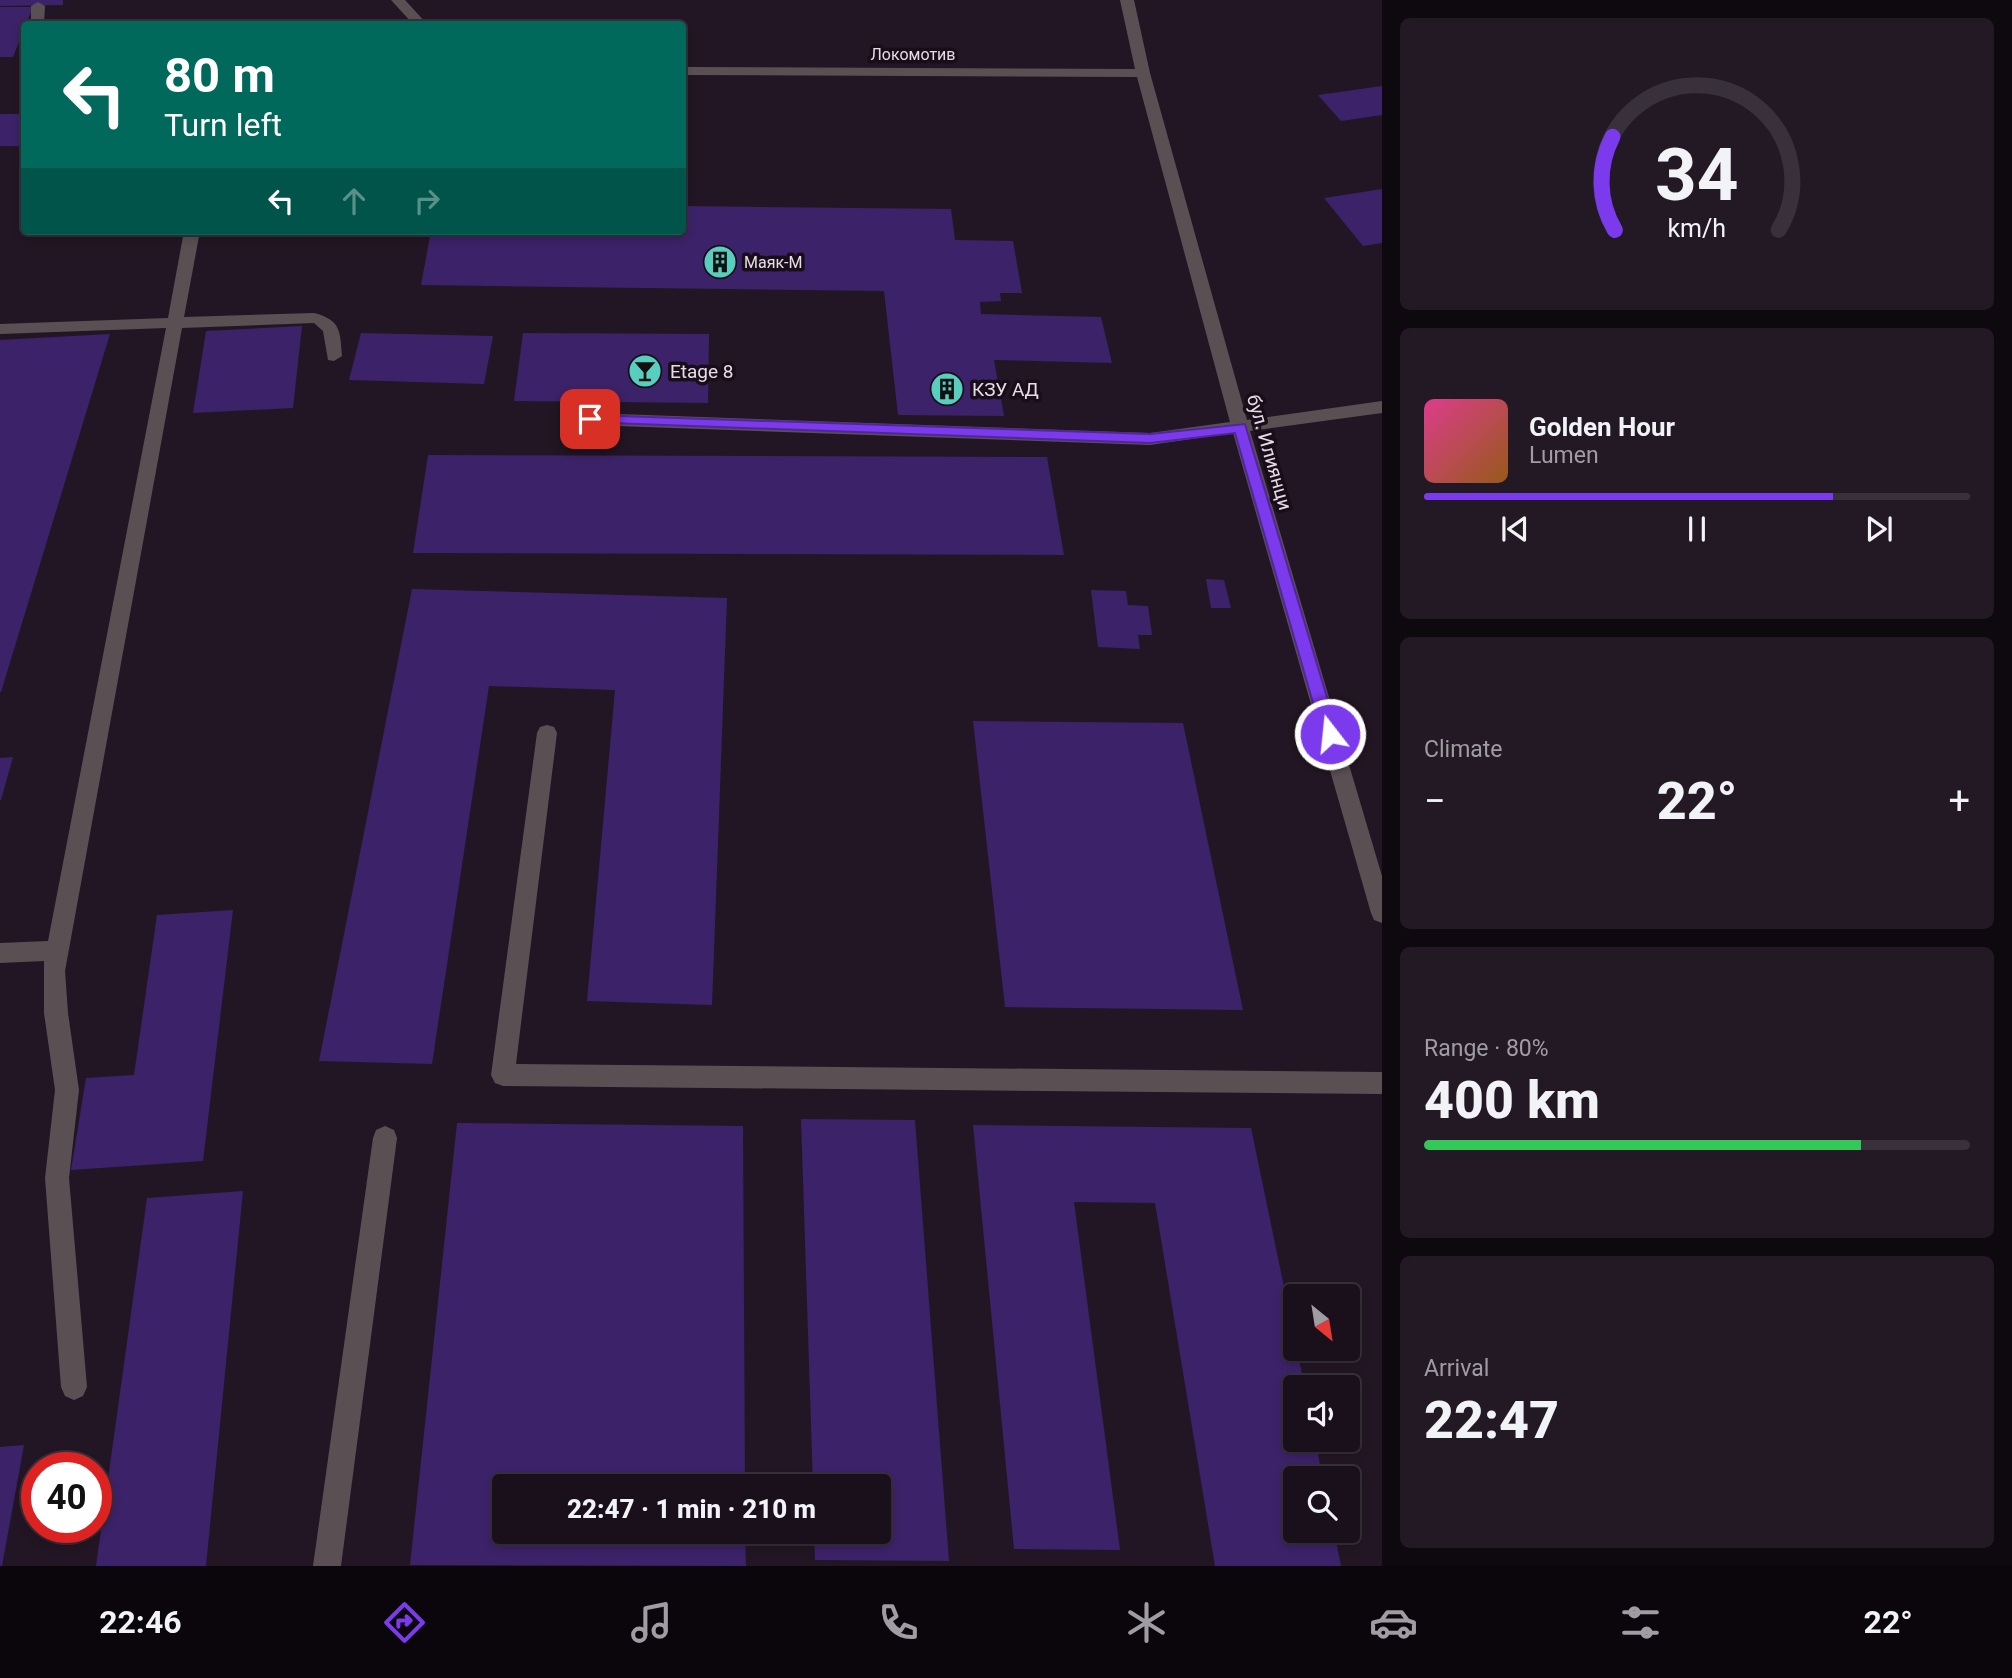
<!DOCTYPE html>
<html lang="en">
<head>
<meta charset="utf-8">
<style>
  :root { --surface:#1a101b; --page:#231924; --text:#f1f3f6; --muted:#9f9da3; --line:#38303a; --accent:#7c3aed }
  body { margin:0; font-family:Roboto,sans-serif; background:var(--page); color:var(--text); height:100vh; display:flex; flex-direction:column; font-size:26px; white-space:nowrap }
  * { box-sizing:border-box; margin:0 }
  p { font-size:23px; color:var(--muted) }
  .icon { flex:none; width:38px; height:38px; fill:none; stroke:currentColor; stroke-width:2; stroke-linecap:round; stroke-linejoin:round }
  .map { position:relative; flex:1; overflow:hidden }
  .panel { display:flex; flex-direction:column; gap:18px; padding:18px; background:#0e090f; width:630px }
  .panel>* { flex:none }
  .banner { position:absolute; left:21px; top:21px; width:665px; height:214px; border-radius:7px; box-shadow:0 4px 10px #0003,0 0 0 2px var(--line); background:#00695c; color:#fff; overflow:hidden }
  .needle { width:46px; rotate:150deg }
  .controls { position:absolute; left:1283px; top:1284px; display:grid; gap:14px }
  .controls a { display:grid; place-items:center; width:77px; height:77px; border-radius:7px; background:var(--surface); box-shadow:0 4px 10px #0003,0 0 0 2px var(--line); font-size:35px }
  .speed { position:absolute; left:21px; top:1452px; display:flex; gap:14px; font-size:35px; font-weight:700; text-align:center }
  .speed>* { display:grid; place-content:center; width:91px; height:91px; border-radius:50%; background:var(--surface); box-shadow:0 4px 10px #0003,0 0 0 2px var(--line); line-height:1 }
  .speed .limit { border:10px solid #d22; background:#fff; color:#111 }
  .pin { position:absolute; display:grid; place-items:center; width:60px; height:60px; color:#fff; margin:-30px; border-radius:14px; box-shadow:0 4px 10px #0006 }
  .me { position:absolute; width:77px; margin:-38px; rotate:344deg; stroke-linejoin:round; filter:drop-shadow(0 0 5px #0008) }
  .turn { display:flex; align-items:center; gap:24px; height:147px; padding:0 28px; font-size:32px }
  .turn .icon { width:91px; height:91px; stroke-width:2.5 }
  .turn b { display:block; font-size:49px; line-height:60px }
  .lanes { display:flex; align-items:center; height:66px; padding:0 28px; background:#0003; justify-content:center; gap:35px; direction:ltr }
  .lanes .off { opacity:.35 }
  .big { font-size:52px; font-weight:800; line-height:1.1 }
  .panel .card { flex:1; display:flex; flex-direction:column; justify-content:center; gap:10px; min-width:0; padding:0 24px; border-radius:10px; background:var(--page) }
  .panel .dial { align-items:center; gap:0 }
  .dial svg { height:182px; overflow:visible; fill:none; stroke:var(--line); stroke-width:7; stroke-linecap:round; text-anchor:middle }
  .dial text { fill:var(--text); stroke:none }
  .song { display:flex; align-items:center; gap:21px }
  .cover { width:84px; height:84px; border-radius:10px; background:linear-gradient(135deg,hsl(330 70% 55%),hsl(30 70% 35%)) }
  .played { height:7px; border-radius:4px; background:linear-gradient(90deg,var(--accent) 75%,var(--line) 75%) }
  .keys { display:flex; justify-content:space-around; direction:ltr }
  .heat { display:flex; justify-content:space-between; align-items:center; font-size:38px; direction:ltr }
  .charge { height:10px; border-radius:5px; background:linear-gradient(90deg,#34c759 80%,var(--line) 0) }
  .trip { position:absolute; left:492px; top:1474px; width:399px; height:70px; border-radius:7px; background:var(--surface); box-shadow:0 4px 10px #0003,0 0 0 2px var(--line); font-weight:800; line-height:70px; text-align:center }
  .tab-bar { display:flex; height:112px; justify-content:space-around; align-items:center; background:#0a060b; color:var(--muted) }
  .tab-bar .icon { width:49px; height:49px }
  .tab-bar .active { color:var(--accent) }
  .tab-bar b { font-size:32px; color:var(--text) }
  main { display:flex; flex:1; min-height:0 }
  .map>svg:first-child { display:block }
  .building { fill:#3c2268 }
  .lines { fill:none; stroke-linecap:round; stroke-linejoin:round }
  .minor { fill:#5a5054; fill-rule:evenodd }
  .route { fill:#7c3aed; stroke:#51269a; stroke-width:2 }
  .labels { text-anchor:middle; stroke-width:7; stroke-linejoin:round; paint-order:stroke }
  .far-street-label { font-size:16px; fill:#e6dce6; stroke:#1a0d1a }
  .far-poi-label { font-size:16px; fill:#e6dce6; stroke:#1a0d1a; text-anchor:start }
  .poi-label { font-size:19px; fill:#e6dce6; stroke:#1a0d1a; text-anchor:start }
  .street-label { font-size:19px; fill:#e6dce6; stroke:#1a0d1a }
</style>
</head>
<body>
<main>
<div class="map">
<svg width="1382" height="1566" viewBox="0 0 1382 1566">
  <rect width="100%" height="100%" fill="#231624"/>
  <g class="building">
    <path d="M0,0H63V5L0,6Z"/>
    <path d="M0,7H33L13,57H0Z"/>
    <path d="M1382,86V115L1341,121L1318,95Z"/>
    <rect x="0" y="114" width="24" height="32"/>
    <path d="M1382,189V243L1363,246L1324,198Z"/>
    <path d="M682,206L951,209L955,240L1013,241L1022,293H1000L1001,301L980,302L981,314L1101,317L1112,363L994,360L1004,416L898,415L884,291L421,285L431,231H682Z"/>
    <path d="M302,326L293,408L193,413L206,331Z"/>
    <path d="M361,333L493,336L484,384L349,380Z"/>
    <path d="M523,333L709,334L708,403L514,401Z"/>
    <path d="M110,334L1,692H0V340Z"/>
    <path d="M428,455L1047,457L1064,555L413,553Z"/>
    <path d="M1206,579L1224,580L1231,608H1211Z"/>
    <path d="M412,589L727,598L712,1005L587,1001L615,690L489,686L432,1064L319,1061Z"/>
    <path d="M1091,590L1126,591L1128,605L1148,606L1152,635H1138L1140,649L1098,647Z"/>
    <path d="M973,721L1183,723L1243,1010L1005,1007Z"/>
    <path d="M13,757L1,800H0V758Z"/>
    <path d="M233,910L203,1161L71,1170L86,1078L134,1075L157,915Z"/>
    <path d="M801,1119L915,1120L949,1561L815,1560L814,1531H878V1486H813Z"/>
    <path d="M457,1123L743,1126L745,1486H504V1531H745L746,1566L410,1565Z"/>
    <path d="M973,1125L1251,1128L1305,1388H1295V1440H1315L1323,1479H1295V1531H1334L1341,1566H1215L1155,1203L1074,1202L1120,1550L1014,1549Z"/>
    <path d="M243,1191L206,1566H96L147,1198Z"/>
    <path d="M24,1445L2,1566H0V1447Z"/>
  </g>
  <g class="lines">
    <g class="minor">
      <path d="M391,0H405L427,24H413Z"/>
      <path d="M1120,0H1134L1150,73L1247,420L1382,401V413L1250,431L1382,876V923L1374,920L1371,913L1233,433L1150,445L590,425L581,419L590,413L1150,433L1230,422L1137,77L682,75V67L1135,69Z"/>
      <path d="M38,2L45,6L44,24H31V6Z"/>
      <path d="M184,231H200L184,317L314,313C341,320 340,331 342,356L334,361L328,360L323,331L314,323L182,328L65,971L68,1013L79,1090L69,1178L87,1387L83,1396L74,1400L65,1396L61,1387L45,1178L55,1090L44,1013V961L0,963V943L48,941L166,328L0,334V324L168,318Z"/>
      <path d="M547,725L554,727L557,733L516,1064L1382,1072V1094L503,1086L495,1083L491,1075L537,733L540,727Z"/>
      <path d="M385,1126L394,1130L397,1138L341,1566H313L373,1138L376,1130Z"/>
    </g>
  </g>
  <path class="route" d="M590,415L1150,434L1245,424L1338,734L1330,740L1322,734L1235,433L1150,443L585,422L583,419Z"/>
  <defs>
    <symbol id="building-disc" viewBox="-11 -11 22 22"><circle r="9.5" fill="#58cebf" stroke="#1a0d1a"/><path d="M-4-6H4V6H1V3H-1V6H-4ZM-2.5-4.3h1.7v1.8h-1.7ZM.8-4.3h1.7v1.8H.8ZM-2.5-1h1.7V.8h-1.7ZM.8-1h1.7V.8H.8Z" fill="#111"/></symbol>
    <symbol id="bar-disc" viewBox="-11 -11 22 22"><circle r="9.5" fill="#58cebf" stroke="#1a0d1a"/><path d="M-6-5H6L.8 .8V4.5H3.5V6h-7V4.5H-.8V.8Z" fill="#111"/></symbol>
  </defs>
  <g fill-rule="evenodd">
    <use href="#building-disc" x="701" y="243" width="38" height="38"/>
    <use href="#bar-disc" x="626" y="352" width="38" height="38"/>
    <use href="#building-disc" x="928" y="370" width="38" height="38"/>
  </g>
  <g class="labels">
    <g class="far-street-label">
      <text x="913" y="60">Локомотив</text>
    </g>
    <g class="far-poi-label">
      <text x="744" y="268">Маяк-М</text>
    </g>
    <g class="poi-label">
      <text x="670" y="378">Etage 8</text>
      <text x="972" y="396">КЗУ АД</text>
    </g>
    <g class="street-label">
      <text transform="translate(1270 452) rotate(74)" y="7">бул. Илиянци</text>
    </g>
  </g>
</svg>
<div class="controls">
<a><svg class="needle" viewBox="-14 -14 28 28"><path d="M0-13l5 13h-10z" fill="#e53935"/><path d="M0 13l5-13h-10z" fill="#9f9da3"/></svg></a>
<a><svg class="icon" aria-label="sound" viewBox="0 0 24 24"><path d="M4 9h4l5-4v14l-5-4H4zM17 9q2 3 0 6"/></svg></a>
<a><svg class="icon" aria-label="search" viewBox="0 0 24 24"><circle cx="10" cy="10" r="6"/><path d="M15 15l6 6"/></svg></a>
</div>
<div class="speed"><div class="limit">40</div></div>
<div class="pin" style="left:590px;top:419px;background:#d93025"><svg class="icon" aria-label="arrive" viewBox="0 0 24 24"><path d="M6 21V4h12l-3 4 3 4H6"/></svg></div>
<svg class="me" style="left:1330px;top:734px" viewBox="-20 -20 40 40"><circle r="17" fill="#7c3aed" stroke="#fff" stroke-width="3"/><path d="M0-11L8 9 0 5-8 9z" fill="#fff"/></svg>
<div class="trip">22:47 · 1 min · 210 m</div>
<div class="banner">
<div class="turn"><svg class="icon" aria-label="left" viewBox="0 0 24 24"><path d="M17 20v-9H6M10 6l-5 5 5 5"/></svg><div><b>80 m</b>Turn left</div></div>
<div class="lanes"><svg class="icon" aria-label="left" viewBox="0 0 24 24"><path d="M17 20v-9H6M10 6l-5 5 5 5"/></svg><svg class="icon off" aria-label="ahead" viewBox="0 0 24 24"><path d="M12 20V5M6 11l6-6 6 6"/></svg><svg class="icon off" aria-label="right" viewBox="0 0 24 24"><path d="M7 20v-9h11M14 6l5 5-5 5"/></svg></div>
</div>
</div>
<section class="panel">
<div class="card dial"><svg viewBox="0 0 100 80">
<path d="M14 69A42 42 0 1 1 86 69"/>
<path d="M14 69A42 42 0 0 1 13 28" stroke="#7c3aed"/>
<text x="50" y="56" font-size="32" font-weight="700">34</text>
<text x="50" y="72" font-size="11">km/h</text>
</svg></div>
<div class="card">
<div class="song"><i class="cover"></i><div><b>Golden Hour</b><p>Lumen</p></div></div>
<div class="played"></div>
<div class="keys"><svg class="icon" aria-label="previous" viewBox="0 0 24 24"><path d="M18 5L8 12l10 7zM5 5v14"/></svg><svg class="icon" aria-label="pause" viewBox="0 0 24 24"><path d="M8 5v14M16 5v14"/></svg><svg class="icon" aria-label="next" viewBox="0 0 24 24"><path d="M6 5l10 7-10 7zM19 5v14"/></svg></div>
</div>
<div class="card"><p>Climate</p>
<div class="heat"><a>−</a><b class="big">22°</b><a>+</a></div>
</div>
<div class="card"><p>Range · 80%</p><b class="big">400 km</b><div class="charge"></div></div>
<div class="card"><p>Arrival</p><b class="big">22:47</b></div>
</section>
</main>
<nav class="tab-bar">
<b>22:46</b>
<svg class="icon active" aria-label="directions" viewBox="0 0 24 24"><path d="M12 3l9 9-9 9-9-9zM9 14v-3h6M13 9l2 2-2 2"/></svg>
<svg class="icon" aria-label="music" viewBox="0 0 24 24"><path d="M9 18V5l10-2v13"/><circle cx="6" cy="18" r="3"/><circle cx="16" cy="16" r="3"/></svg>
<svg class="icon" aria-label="phone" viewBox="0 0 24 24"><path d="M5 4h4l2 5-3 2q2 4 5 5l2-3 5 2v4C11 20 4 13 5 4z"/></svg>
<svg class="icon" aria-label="climate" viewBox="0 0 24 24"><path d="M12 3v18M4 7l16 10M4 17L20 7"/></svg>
<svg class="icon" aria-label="car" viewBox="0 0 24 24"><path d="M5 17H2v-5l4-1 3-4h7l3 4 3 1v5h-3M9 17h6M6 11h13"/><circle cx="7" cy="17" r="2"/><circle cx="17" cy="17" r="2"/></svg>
<svg class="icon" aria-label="filters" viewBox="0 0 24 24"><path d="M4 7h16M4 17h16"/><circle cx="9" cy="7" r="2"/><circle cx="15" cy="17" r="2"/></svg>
<b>22°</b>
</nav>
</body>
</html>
